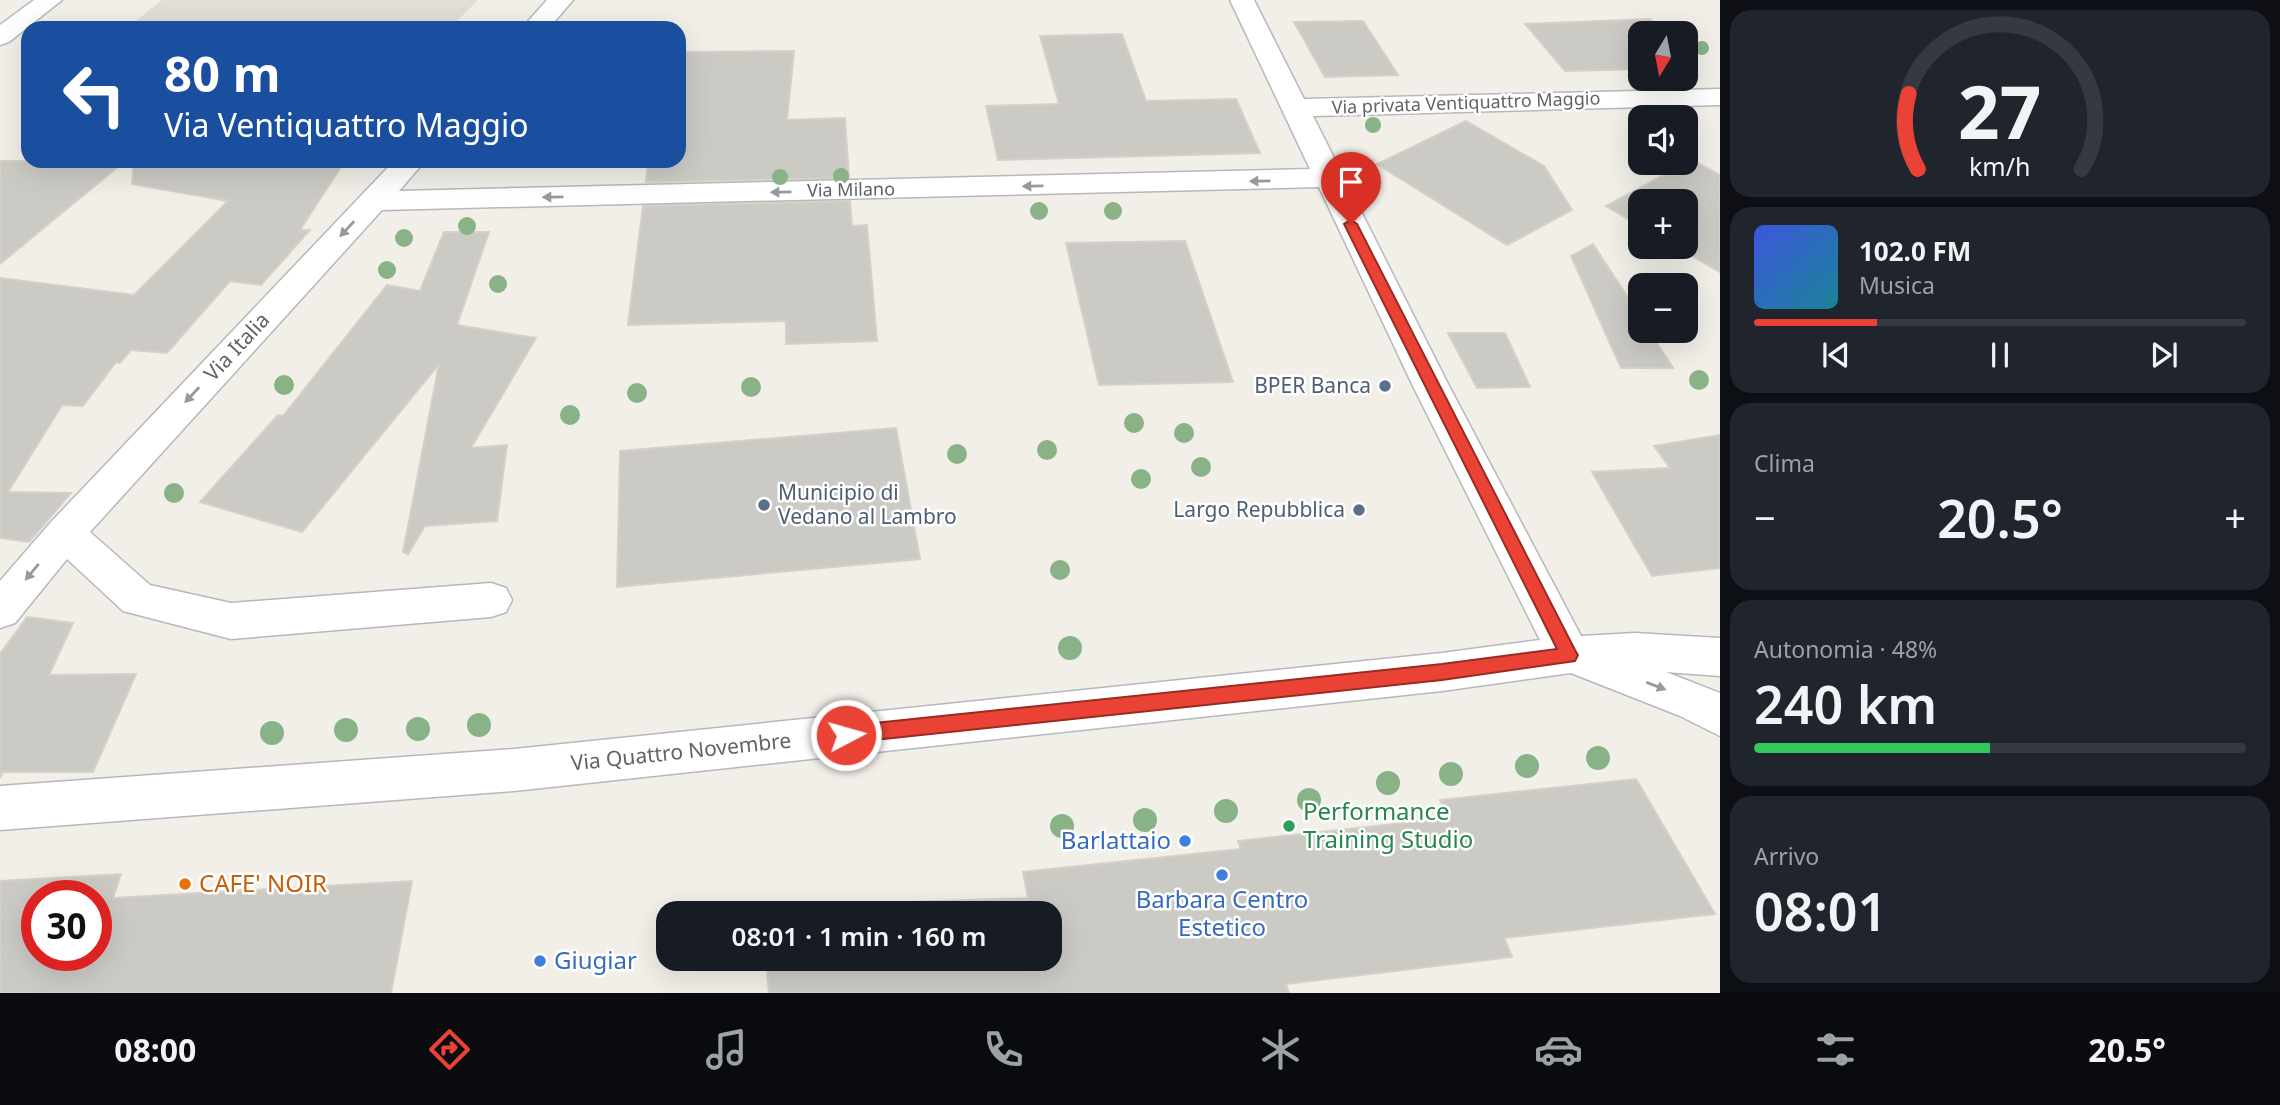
<!DOCTYPE html>
<html lang="it">
<head>
<meta charset="utf-8">
<style>
  :root { --surface:#171b24; --page:#20242c; --text:#f1f3f6; --muted:#9ea1a6; --line:#363941; --accent:#ea4335 }
  body { margin:0; font-family:"Noto Sans",sans-serif; background:var(--page); color:var(--text); height:100vh; display:flex; flex-direction:column; font-size:26px; white-space:nowrap }
  * { box-sizing:border-box; margin:0 }
  p { font-size:23px; color:var(--muted) }
  .icon { flex:none; width:38px; height:38px; fill:none; stroke:currentColor; stroke-width:2; stroke-linecap:round; stroke-linejoin:round }
  .map { position:relative; flex:1; overflow:hidden }
  .details { display:flex; flex-direction:column; gap:10px; padding:10px; background:#0d0f14; width:560px }
  .details>* { flex:none }
  .guide { position:absolute; left:21px; top:21px; width:665px; height:147px; border-radius:21px; box-shadow:0 7px 28px #0002; background:#1a4fa0; color:#fff; overflow:hidden }
  .needle { width:46px; rotate:190deg }
  .tools { position:absolute; left:1628px; top:21px; display:grid; gap:14px }
  .tools a { display:grid; place-items:center; width:70px; height:70px; border-radius:14px; background:var(--surface); box-shadow:0 7px 28px #0002; font-size:35px }
  .speed { position:absolute; left:21px; top:880px; display:flex; gap:14px; font-size:35px; font-weight:700; text-align:center }
  .speed>* { display:grid; place-content:center; width:91px; height:91px; border-radius:50%; background:var(--surface); box-shadow:0 7px 28px #0002; line-height:1 }
  .speed .limit { border:10px solid #d22; background:#fff; color:#111 }
  .pin { position:absolute; display:grid; place-items:center; width:60px; height:60px; color:#fff; margin:-72px -30px; border-radius:50% 50% 50% 0; rotate:-45deg; box-shadow:0 0 7px #0007 }
  .pin .icon { rotate:45deg }
  .me { position:absolute; width:77px; margin:-38px; rotate:84deg; stroke-linejoin:round; filter:drop-shadow(0 0 5px #0008) }
  .turn { display:flex; align-items:center; gap:24px; height:147px; padding:0 28px; font-size:32px }
  .turn .icon { width:91px; height:91px; stroke-width:2.5 }
  .turn b { display:block; font-size:49px; line-height:60px }
  .big { font-size:52px; font-weight:600; line-height:1.1 }
  .details .widget { flex:1; display:flex; flex-direction:column; justify-content:center; gap:10px; min-width:0; padding:0 24px; border-radius:21px; background:var(--page) }
  .details .dial { align-items:center; gap:0 }
  .dial svg { height:182px; overflow:visible; fill:none; stroke:var(--line); stroke-width:7; stroke-linecap:round; text-anchor:middle }
  .dial text { fill:var(--text); stroke:none }
  .song { display:flex; align-items:center; gap:21px }
  .cover { width:84px; height:84px; border-radius:10px; background:linear-gradient(135deg,hsl(230 70% 55%),hsl(190 70% 35%)) }
  .played { height:7px; border-radius:4px; background:linear-gradient(90deg,var(--accent) 25%,var(--line) 25%) }
  .keys { display:flex; justify-content:space-around; direction:ltr }
  .heat { display:flex; justify-content:space-between; align-items:center; font-size:38px; direction:ltr }
  .charge { height:10px; border-radius:5px; background:linear-gradient(90deg,#34c759 48%,var(--line) 0) }
  .trip { position:absolute; left:656px; top:901px; width:406px; height:70px; border-radius:21px; background:var(--surface); box-shadow:0 7px 28px #0002; font-weight:600; line-height:70px; text-align:center }
  .tab-bar { display:flex; height:112px; justify-content:space-around; align-items:center; background:#090b0e; color:var(--muted) }
  .tab-bar .icon { width:49px; height:49px }
  .tab-bar .selected { color:var(--accent) }
  .tab-bar b { font-size:32px; color:var(--text) }
  main { display:flex; flex:1; min-height:0 }
  .map>svg:first-child { display:block }
  .education { fill:#e1ded6 }
  .building { fill:#cccac5; stroke:#d6d1c6; stroke-width:2; fill-rule:evenodd }
  .lines { fill:none; stroke-linecap:round; stroke-linejoin:round }
  .street-casing { stroke:#b5b8bc; stroke-width:3 }
  .street { fill:#fff; fill-rule:evenodd }
  .tree { fill:#89b387 }
  .oneway { fill:#979a9d }
  .route { fill:#ea4335; stroke:#982c22; stroke-width:2 }
  .service-dot { fill:#5c6f8a; stroke:#fff; stroke-width:2.5 }
  .leisure-dot { fill:#2e9e5b; stroke:#fff; stroke-width:2.5 }
  .shop-dot { fill:#3f7fe0; stroke:#fff; stroke-width:2.5 }
  .food-dot { fill:#e8710a; stroke:#fff; stroke-width:2.5 }
  .labels { text-anchor:middle; stroke-width:5; stroke-linejoin:round; paint-order:stroke }
  .far-street-label { font-size:18px; fill:#5f6368; stroke:#fff }
  .street-label { font-size:21px; fill:#5f6368; stroke:#fff }
  .service-label { font-size:21px; fill:#4e5e75; stroke:#fff; text-anchor:end }
  .near-leisure-label { font-size:24px; fill:#27864d; stroke:#fff; text-anchor:start }
  .near-shop-label { font-size:24px; fill:#366cbe; stroke:#fff; text-anchor:end }
  .near-food-label { font-size:24px; fill:#c56008; stroke:#fff; text-anchor:start }
</style>
</head>
<body>
<main>
<div class="map">
<svg width="1720" height="993" viewBox="0 0 1720 993">
  <rect width="100%" height="100%" fill="#f1efe8"/>
  <path class="education" d="M162,0H478L450,28H127Z"/>
  <g class="building">
    <path d="M1650,19L1664,33H1640V69L1606,70L1565,71L1525,24Z"/>
    <path d="M1363,21L1398,75L1325,77L1294,22Z"/>
    <path d="M1122,34L1146,101L1236,99L1260,153L998,160L986,106L1059,104L1040,36Z"/>
    <path d="M794,51L787,120L845,118L849,178L646,182L648,161H679V52Z"/>
    <path d="M1466,121L1544,166L1572,210L1507,245L1377,164Z"/>
    <path d="M1692,160L1720,175V272L1676,247H1685V201H1640V226L1606,206Z"/>
    <path d="M0,161H125L0,264Z"/>
    <path d="M134,161H286L343,164L300,230H310L261,285L230,281L167,353L131,350L120,363L116,362L83,406L62,405L8,492L71,493L29,542L0,538V278L134,295L228,201L132,184Z"/>
    <path d="M850,201L852,226L867,225L877,341L786,344V321L628,325L643,206Z"/>
    <path d="M444,232H489L457,325L536,338L471,448L507,445L497,521L425,526L408,554L403,552L439,364L302,532L200,502L278,415L283,416L387,285L420,291Z"/>
    <path d="M1185,241L1233,382L1099,385L1066,243Z"/>
    <path d="M1593,244L1640,316V331H1649L1673,368H1621L1571,256Z"/>
    <path d="M1448,333H1505L1530,387L1477,388Z"/>
    <path d="M896,428L920,559L617,587L620,451Z"/>
    <path d="M1720,435V568L1652,576L1592,472L1670,468L1654,446Z"/>
    <path d="M27,617L73,623L49,675L136,674L93,772H3L0,778V654Z"/>
    <path d="M1636,779L1715,914L1504,938L1512,957L1286,984L1289,993H769L766,959H1050V914H763L762,907L1028,898L1023,872L1241,849L1238,841L1449,818L1440,800Z"/>
    <path d="M121,874L113,898L412,881L391,993H0V881ZM37,896H96V956H37Z"/>
  </g>
  <g class="lines">
    <defs>
      <g id="street">
        <path d="M34,0H62L9,42L0,45V25Z"/>
        <path d="M547,0H573L549,28H522Z"/>
        <path d="M1230,0H1254L1304,99L1720,89V105L1313,116L1448,384L1581,636L1635,633L1720,638V676L1666,672L1720,693V736L1680,716L1571,673L1442,691L514,791L0,830V786L514,749L1442,653L1540,640L1412,384L1319,187L382,210L90,532L150,585L231,603L491,583L506,588L512,600L506,612L491,617L231,639L123,611L67,559L15,623L0,628V581L51,522L394,161H425L399,191L1310,169Z"/>
      </g>
    </defs>
    <use href="#street" class="street-casing"/>
    <use href="#street" class="street"/>
  </g>
  <g class="tree">
    <circle cx="1702" cy="48" r="7"/>
    <circle cx="1373" cy="125" r="8"/>
    <circle cx="841" cy="176" r="8"/>
    <circle cx="780" cy="177" r="8"/>
    <circle cx="1039" cy="211" r="9"/>
    <circle cx="1113" cy="211" r="9"/>
    <circle cx="467" cy="226" r="9"/>
    <circle cx="404" cy="238" r="9"/>
    <circle cx="387" cy="270" r="9"/>
    <circle cx="498" cy="284" r="9"/>
    <circle cx="1699" cy="380" r="10"/>
    <circle cx="284" cy="385" r="10"/>
    <circle cx="751" cy="387" r="10"/>
    <circle cx="637" cy="393" r="10"/>
    <circle cx="570" cy="415" r="10"/>
    <circle cx="1134" cy="423" r="10"/>
    <circle cx="1184" cy="433" r="10"/>
    <circle cx="1047" cy="450" r="10"/>
    <circle cx="957" cy="454" r="10"/>
    <circle cx="1201" cy="467" r="10"/>
    <circle cx="1141" cy="479" r="10"/>
    <circle cx="174" cy="493" r="10"/>
    <circle cx="1060" cy="570" r="10"/>
    <circle cx="1070" cy="648" r="12"/>
    <circle cx="479" cy="725" r="12"/>
    <circle cx="418" cy="729" r="12"/>
    <circle cx="346" cy="730" r="12"/>
    <circle cx="272" cy="733" r="12"/>
    <circle cx="1598" cy="758" r="12"/>
    <circle cx="1527" cy="766" r="12"/>
    <circle cx="1451" cy="774" r="12"/>
    <circle cx="1388" cy="783" r="12"/>
    <circle cx="1309" cy="800" r="12"/>
    <circle cx="1226" cy="811" r="12"/>
    <circle cx="1145" cy="820" r="12"/>
    <circle cx="1062" cy="826" r="12"/>
  </g>
  <defs><path id="oneway-solid" d="M-6-.8H1V-3.2L6.5 0L1 3.2V.8H-6Z" transform="scale(1.75)"/></defs>
  <g class="oneway">
    <use href="#oneway-solid" transform="translate(1260 181) rotate(179)"/>
    <use href="#oneway-solid" transform="translate(1033 186) rotate(179)"/>
    <use href="#oneway-solid" transform="translate(781 192) rotate(179)"/>
    <use href="#oneway-solid" transform="translate(553 197) rotate(179)"/>
    <use href="#oneway-solid" transform="translate(347 229) rotate(133)"/>
    <use href="#oneway-solid" transform="translate(192 395) rotate(133)"/>
    <use href="#oneway-solid" transform="translate(32 572) rotate(130)"/>
    <use href="#oneway-solid" transform="translate(1656 686) rotate(21)"/>
  </g>
  <path class="route" d="M1351,220L1357,224L1575,650L1578,655L1575,661L1442,680L846,743L840,741L837,735L840,729L846,726L1442,664L1557,649L1344,224Z"/>
  <g class="service-dot">
    <circle cx="1385" cy="386" r="7"/>
    <circle cx="764" cy="505" r="7"/>
    <circle cx="1359" cy="510" r="7"/>
  </g>
  <circle class="leisure-dot" cx="1289" cy="826" r="7"/>
  <g class="shop-dot">
    <circle cx="1185" cy="841" r="7"/>
    <circle cx="1222" cy="875" r="7"/>
    <circle cx="540" cy="961" r="7"/>
  </g>
  <circle class="food-dot" cx="185" cy="884" r="7"/>
  <g class="labels">
    <g class="far-street-label">
      <text transform="translate(1466 103) rotate(-2)" y="6">Via privata Ventiquattro Maggio</text>
      <text transform="translate(851 190) rotate(-1)" y="6">Via Milano</text>
    </g>
    <g class="street-label">
      <text transform="translate(237 347) rotate(-47)" y="7">Via Italia</text>
      <text transform="translate(681 752) rotate(-6)" y="7">Via Quattro Novembre</text>
    </g>
    <g class="service-label">
      <text x="1371" y="393">BPER Banca</text>
      <text x="778" y="500" text-anchor="start">Municipio di<tspan x="778" dy="24">Vedano al Lambro</tspan></text>
      <text x="1345" y="517">Largo Repubblica</text>
    </g>
    <g class="near-leisure-label">
      <text x="1303" y="820">Performance<tspan x="1303" dy="28">Training Studio</tspan></text>
    </g>
    <g class="near-shop-label">
      <text x="1171" y="849">Barlattaio</text>
      <text x="1222" y="908" text-anchor="middle">Barbara Centro<tspan x="1222" dy="28">Estetico</tspan></text>
      <text x="554" y="969" text-anchor="start">Giugiar</text>
    </g>
    <g class="near-food-label">
      <text x="199" y="892">CAFE' NOIR</text>
    </g>
  </g>
</svg>
<div class="tools">
<a><svg class="needle" viewBox="-14 -14 28 28"><path d="M0-13l5 13h-10z" fill="#e53935"/><path d="M0 13l5-13h-10z" fill="#9ea1a6"/></svg></a>
<a><svg class="icon" aria-label="sound" viewBox="0 0 24 24"><path d="M4 9h4l5-4v14l-5-4H4zM17 9q2 3 0 6"/></svg></a>
<a>+</a>
<a>−</a>
</div>
<div class="speed"><div class="limit">30</div></div>
<div class="pin" style="left:1351px;top:224px;background:#d93025"><svg class="icon" aria-label="arrive" viewBox="0 0 24 24"><path d="M6 21V4h12l-3 4 3 4H6"/></svg></div>
<svg class="me" style="left:846px;top:735px" viewBox="-20 -20 40 40"><circle r="17" fill="#ea4335" stroke="#fff" stroke-width="3"/><path d="M0-11L8 9 0 5-8 9z" fill="#fff"/></svg>
<div class="trip">08:01 · 1 min · 160 m</div>
<div class="guide">
<div class="turn"><svg class="icon" aria-label="left" viewBox="0 0 24 24"><path d="M17 20v-9H6M10 6l-5 5 5 5"/></svg><div><b>80 m</b>Via Ventiquattro Maggio</div></div>
</div>
</div>
<section class="details">
<div class="widget dial"><svg viewBox="0 0 100 80">
<path d="M14 69A42 42 0 1 1 86 69"/>
<path d="M14 69A42 42 0 0 1 10 36" stroke="#ea4335"/>
<text x="50" y="56" font-size="32" font-weight="700">27</text>
<text x="50" y="72" font-size="11">km/h</text>
</svg></div>
<div class="widget">
<div class="song"><i class="cover"></i><div><b>102.0 FM</b><p>Musica</p></div></div>
<div class="played"></div>
<div class="keys"><svg class="icon" aria-label="previous" viewBox="0 0 24 24"><path d="M18 5L8 12l10 7zM5 5v14"/></svg><svg class="icon" aria-label="pause" viewBox="0 0 24 24"><path d="M8 5v14M16 5v14"/></svg><svg class="icon" aria-label="next" viewBox="0 0 24 24"><path d="M6 5l10 7-10 7zM19 5v14"/></svg></div>
</div>
<div class="widget"><p>Clima</p>
<div class="heat"><a>−</a><b class="big">20.5°</b><a>+</a></div>
</div>
<div class="widget"><p>Autonomia · 48%</p><b class="big">240 km</b><div class="charge"></div></div>
<div class="widget"><p>Arrivo</p><b class="big">08:01</b></div>
</section>
</main>
<nav class="tab-bar">
<b>08:00</b>
<svg class="icon selected" aria-label="directions" viewBox="0 0 24 24"><path d="M12 3l9 9-9 9-9-9zM9 14v-3h6M13 9l2 2-2 2"/></svg>
<svg class="icon" aria-label="music" viewBox="0 0 24 24"><path d="M9 18V5l10-2v13"/><circle cx="6" cy="18" r="3"/><circle cx="16" cy="16" r="3"/></svg>
<svg class="icon" aria-label="phone" viewBox="0 0 24 24"><path d="M5 4h4l2 5-3 2q2 4 5 5l2-3 5 2v4C11 20 4 13 5 4z"/></svg>
<svg class="icon" aria-label="climate" viewBox="0 0 24 24"><path d="M12 3v18M4 7l16 10M4 17L20 7"/></svg>
<svg class="icon" aria-label="car" viewBox="0 0 24 24"><path d="M5 17H2v-5l4-1 3-4h7l3 4 3 1v5h-3M9 17h6M6 11h13"/><circle cx="7" cy="17" r="2"/><circle cx="17" cy="17" r="2"/></svg>
<svg class="icon" aria-label="filters" viewBox="0 0 24 24"><path d="M4 7h16M4 17h16"/><circle cx="9" cy="7" r="2"/><circle cx="15" cy="17" r="2"/></svg>
<b>20.5°</b>
</nav>
</body>
</html>
